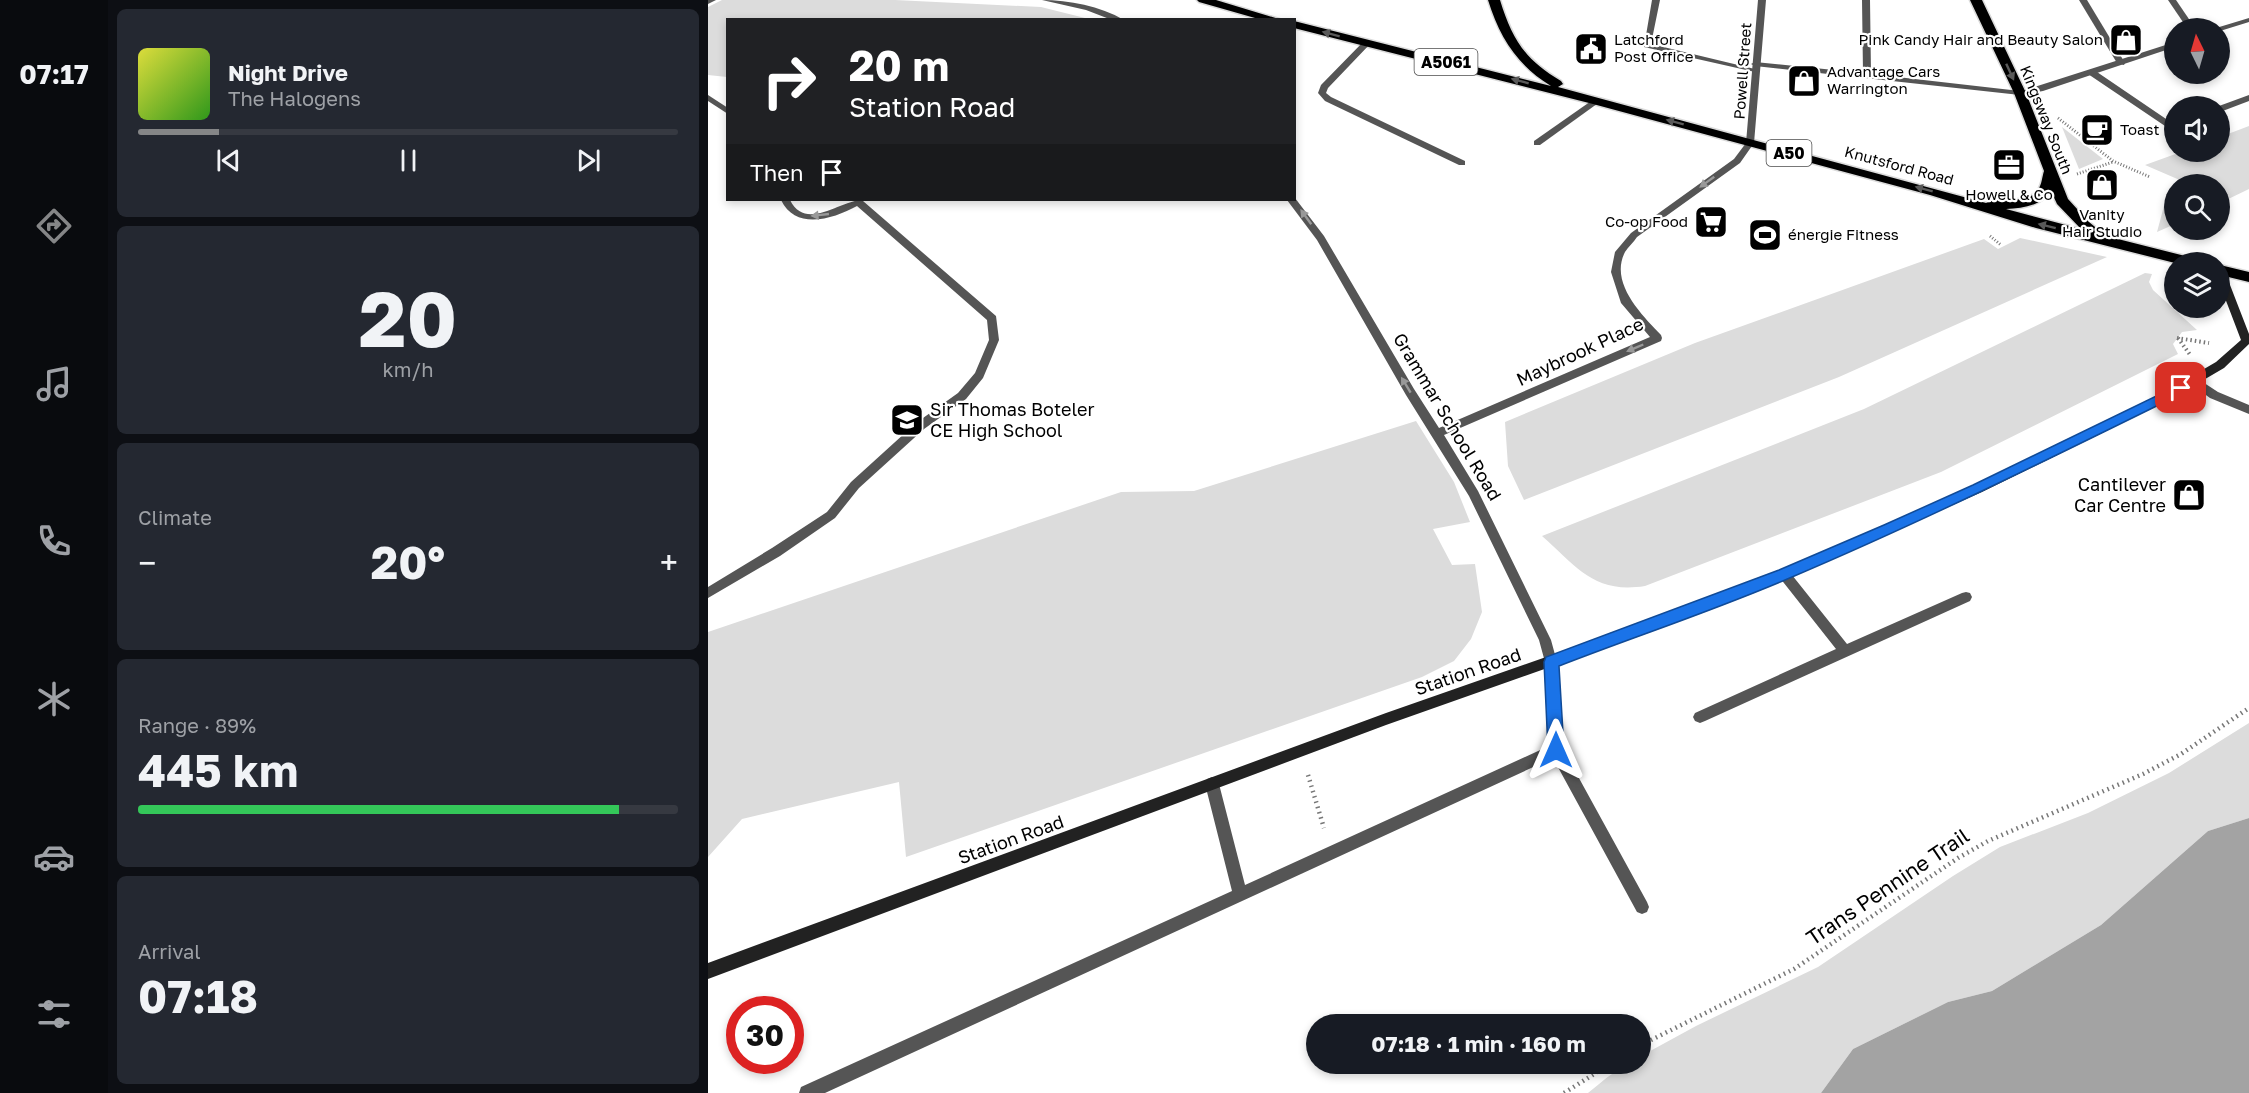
<!DOCTYPE html>
<html lang="en">
<head>
<meta charset="utf-8">
<style>
  :root { --surface:#171b24; --page:#242831; --text:#f1f3f6; --muted:#9ea1a6; --line:#363941; --accent:#858687 }
  body { margin:0; font-family:"Golos Text",sans-serif; background:var(--page); color:var(--text); height:100vh; display:flex; flex-direction:column; font-size:22px; white-space:nowrap }
  * { box-sizing:border-box; margin:0 }
  p { font-size:20px; color:var(--muted) }
  .icon { flex:none; width:33px; height:33px; fill:none; stroke:currentColor; stroke-width:2; stroke-linecap:round; stroke-linejoin:round }
  .map { position:relative; flex:1; overflow:hidden }
  .panel { display:flex; flex-direction:column; gap:9px; padding:9px; background:#0d0f14; width:600px }
  .panel>* { flex:none }
  .banner { position:absolute; left:18px; top:18px; width:570px; height:183px; border-radius:0px; box-shadow:0 3px 9px #0003; background:#202124; color:#fff; overflow:hidden }
  .needle { width:39px; rotate:355deg }
  .tools { position:absolute; left:1456px; top:18px; display:grid; gap:12px }
  .tools a { display:grid; place-items:center; width:66px; height:66px; border-radius:50%; background:var(--surface); box-shadow:0 3px 9px #0003; font-size:30px }
  .speed { position:absolute; left:18px; top:996px; display:flex; gap:12px; font-size:30px; font-weight:700; text-align:center }
  .speed>* { display:grid; place-content:center; width:78px; height:78px; border-radius:50%; background:var(--surface); box-shadow:0 3px 9px #0003; line-height:1 }
  .speed .limit { border:9px solid #d22; background:#fff; color:#111 }
  .pin { position:absolute; display:grid; place-items:center; width:51px; height:51px; color:#fff; margin:-26px; border-radius:12px; box-shadow:0 3px 9px #0006 }
  .me { position:absolute; width:66px; margin:-33px; rotate:0deg; stroke-linejoin:round; filter:drop-shadow(0 0 4px #0008) }
  .turn { display:flex; align-items:center; gap:21px; height:126px; padding:0 24px; font-size:27px }
  .turn .icon { width:78px; height:78px; stroke-width:2.5 }
  .turn b { display:block; font-size:42px; line-height:51px }
  .then { display:flex; align-items:center; height:57px; padding:0 24px; background:#0003; gap:12px; font-size:22px }
  .big { font-size:45px; font-weight:700; line-height:1.1 }
  .panel .tile { flex:1; display:flex; flex-direction:column; justify-content:center; gap:9px; min-width:0; padding:0 21px; border-radius:9px; background:var(--page) }
  .panel .dial { align-items:center; gap:0 }
  .dial b { font-size:78px; line-height:1 }
  .song { display:flex; align-items:center; gap:18px }
  .cover { width:72px; height:72px; border-radius:9px; background:linear-gradient(135deg,hsl(60 70% 55%),hsl(110 70% 35%)) }
  .played { height:6px; border-radius:3px; background:linear-gradient(90deg,var(--accent) 15%,var(--line) 15%) }
  .keys { display:flex; justify-content:space-around; direction:ltr }
  .heat { display:flex; justify-content:space-between; align-items:center; font-size:33px; direction:ltr }
  .charge { height:9px; border-radius:4px; background:linear-gradient(90deg,#34c759 89%,var(--line) 0) }
  .trip { position:absolute; left:598px; top:1014px; width:345px; height:60px; border-radius:30px; background:var(--surface); box-shadow:0 3px 9px #0003; font-weight:700; line-height:60px; text-align:center }
  main { display:flex; flex:1; min-height:0 }
  .tab-bar { display:flex; flex-direction:column; width:108px; justify-content:space-around; align-items:center; background:#090b0e; color:var(--muted) }
  .tab-bar .icon { width:42px; height:42px }
  .tab-bar .current { color:var(--accent) }
  .tab-bar b { font-size:27px; color:var(--text) }
  .map>svg:first-child { display:block }
  .green { fill:#dcdcdc }
  .water { fill:#a3a3a3 }
  .lines { fill:none; stroke-linecap:round; stroke-linejoin:round }
  .highway-casing { stroke:#dbdbdb; stroke-width:3 }
  .path-far2 { stroke:#777; stroke-width:3; stroke-dasharray:1 2; stroke-linecap:butt }
  .path-far1 { stroke:#777; stroke-width:4; stroke-dasharray:1.5 3; stroke-linecap:butt }
  .path { stroke:#777; stroke-width:4.5; stroke-dasharray:1.5 4; stroke-linecap:butt }
  .lane { fill:#555; fill-rule:evenodd }
  .street { fill:#555; fill-rule:evenodd }
  .secondary { fill:#222; fill-rule:evenodd }
  .highway { fill:#000; fill-rule:evenodd }
  .oneway { fill:#595959 }
  .oneway2 { fill:#999 }
  .route { fill:#1a73e8; stroke:#114b97; stroke-width:1.5 }
  .labels { text-anchor:middle; stroke-width:4.5; stroke-linejoin:round; paint-order:stroke }
  .far-poi-label { font-size:15px; fill:#000; stroke:#fff; text-anchor:start }
  .far-street-label { font-size:15px; fill:#000; stroke:#fff }
  .shield { fill:#fff; stroke:#4c4c4c; stroke-width:1.5 }
  .shield-label { font-size:16px; font-weight:bold; fill:#000 }
  .street-label { font-size:18px; fill:#000; stroke:#fff }
  .poi-label { font-size:18px; fill:#000; stroke:#fff; text-anchor:start }
  .near-street-label { font-size:21px; fill:#000; stroke:#fff }
</style>
</head>
<body>
<main>
<nav class="tab-bar">
<b>07:17</b>
<svg class="icon current" aria-label="directions" viewBox="0 0 24 24"><path d="M12 3l9 9-9 9-9-9zM9 14v-3h6M13 9l2 2-2 2"/></svg>
<svg class="icon" aria-label="music" viewBox="0 0 24 24"><path d="M9 18V5l10-2v13"/><circle cx="6" cy="18" r="3"/><circle cx="16" cy="16" r="3"/></svg>
<svg class="icon" aria-label="phone" viewBox="0 0 24 24"><path d="M5 4h4l2 5-3 2q2 4 5 5l2-3 5 2v4C11 20 4 13 5 4z"/></svg>
<svg class="icon" aria-label="climate" viewBox="0 0 24 24"><path d="M12 3v18M4 7l16 10M4 17L20 7"/></svg>
<svg class="icon" aria-label="car" viewBox="0 0 24 24"><path d="M5 17H2v-5l4-1 3-4h7l3 4 3 1v5h-3M9 17h6M6 11h13"/><circle cx="7" cy="17" r="2"/><circle cx="17" cy="17" r="2"/></svg>
<svg class="icon" aria-label="filters" viewBox="0 0 24 24"><path d="M4 7h16M4 17h16"/><circle cx="9" cy="7" r="2"/><circle cx="15" cy="17" r="2"/></svg>
</nav>
<section class="panel">
<div class="tile">
<div class="song"><i class="cover"></i><div><b>Night Drive</b><p>The Halogens</p></div></div>
<div class="played"></div>
<div class="keys"><svg class="icon" aria-label="previous" viewBox="0 0 24 24"><path d="M18 5L8 12l10 7zM5 5v14"/></svg><svg class="icon" aria-label="pause" viewBox="0 0 24 24"><path d="M8 5v14M16 5v14"/></svg><svg class="icon" aria-label="next" viewBox="0 0 24 24"><path d="M6 5l10 7-10 7zM19 5v14"/></svg></div>
</div>
<div class="tile dial"><b>20</b><p>km/h</p></div>
<div class="tile"><p>Climate</p>
<div class="heat"><a>−</a><b class="big">20°</b><a>+</a></div>
</div>
<div class="tile"><p>Range · 89%</p><b class="big">445 km</b><div class="charge"></div></div>
<div class="tile"><p>Arrival</p><b class="big">07:18</b></div>
</section>
<div class="map">
<svg width="1541" height="1093" viewBox="0 0 1541 1093">
  <rect width="100%" height="100%" fill="#fff"/>
  <g class="green">
    <path d="M14,0H187L333,7L381,19L20,20L19,77L0,75V7Z"/>
    <path d="M1541,126V189L1512,203V184H1469L1474,181L1437,165L1473,152H1512V137Z"/>
    <path d="M1354,127L1395,159L1371,169Z"/>
    <path d="M1467,186V224L1449,232L1460,191Z"/>
    <path d="M1312,238L1399,257L1131,377L816,500L800,466L797,422L987,343L1276,239L1290,249Z"/>
    <path d="M1437,273L1444,274L1441,282L1445,290L1489,330L1474,332L1465,344L1470,354L1233,472L937,586C886,594 869,567 834,536L1156,409Z"/>
    <path d="M708,421L746,482L762,522L725,529L744,565L767,564L774,612L763,639L746,661L714,677L198,857L191,782L34,819L0,857V632L413,492L486,491Z"/>
    <path d="M1541,723V818L1500,831L1393,925L1284,991L1240,1002L1145,1049L1113,1093H880C897,1080 911,1064 933,1064V1056L988,1026L1110,967L1245,876L1292,847L1380,813L1461,773Z"/>
  </g>
  <path class="water" d="M1541,818V1093H1113L1145,1049L1240,1002L1284,991L1393,925L1500,831Z"/>
  <g class="lines">
    <defs>
      <g id="highway">
        <path d="M489,0H508L574,20H554L491,2Z"/>
        <path d="M780,0H792C804,39 817,60 853,81L855,84L850,87L1278,203C1293,195 1317,206 1330,190C1334,184 1334,177 1336,171L1306,93L1262,0H1274L1318,93L1360,199L1381,222L1398,236L1489,259L1491,262L1467,263L1328,228L1222,195L885,104L586,28V21L843,86C809,65 792,38 780,0ZM1343,191L1349,204L1373,229L1298,209C1315,208 1333,206 1343,191Z"/>
        <path d="M1512,265L1541,272V282L1512,275Z"/>
      </g>
    </defs>
    <use href="#highway" class="highway-casing"/>
    <g class="path-far2">
      <path d="M1350,118L1405,161L1442,177"/>
      <path d="M1369,174L1405,162"/>
      <path d="M1282,236L1293,245"/>
    </g>
    <g class="path-far1">
      <path d="M1469,338L1501,343"/>
      <path d="M1470,338L1483,356"/>
    </g>
    <g class="path">
      <path d="M600,775L616,828"/>
      <path d="M933,1045L1086,969L1250,858L1280,841L1435,774L1473,754L1541,708"/>
      <path d="M856,1093L902,1064"/>
    </g>
    <g class="lane">
      <path d="M0,0H8L0,4Z"/>
      <path d="M944,0H952L943,44L1051,70L1047,72L936,47Z"/>
      <path d="M1154,0H1162L1163,74L1312,91L1316,93L1312,95L1047,66L1043,64L1047,62L1155,73Z"/>
      <path d="M1371,0H1379L1417,63L1416,65L1409,63Z"/>
      <path d="M656,41L663,43L620,88L618,93L623,97L757,161V165H751L617,101L610,93L613,85Z"/>
      <path d="M1380,70H1386L1464,123L1467,122V128H1460L1380,74Z"/>
      <path d="M0,95L20,108V114L0,101Z"/>
      <path d="M1541,95V101L1512,112L1511,106Z"/>
      <path d="M886,99L893,101L832,145H826V141Z"/>
      <path d="M73,200H82C98,232 132,200 155,200V201L288,316L291,340L275,378L258,399L216,429L151,488L127,518L72,556L0,598V587L64,548L119,512L143,482L208,423L250,393L267,373L281,340L279,320L149,206C125,219 88,231 73,200Z"/>
      <path d="M1487,377L1510,392L1541,405V414L1502,398L1483,384L1482,381L1483,378Z"/>
      <path d="M1076,569L1080,570L1139,644L1254,593L1258,592L1262,593L1264,597L1262,601L997,721L992,723L987,721L985,717L987,713L1128,649L1072,578L1070,574L1072,570Z"/>
    </g>
    <g class="street">
      <path d="M334,0C361,0 392,6 416,20H404L378,10Z"/>
      <path d="M1050,0H1058L1046,143L1032,163L929,237C926,242 920,247 917,252C901,283 934,315 953,335L954,338L953,341L736,435L770,491L843,640L849,662L855,749L939,902L941,907L939,912L934,914L929,912L845,758L117,1093H91L93,1087L524,891L497,784L499,779L504,777L509,779L511,784L537,885L841,746L837,662L831,640L761,496L698,395L609,240L579,200L587,198L616,236L706,389L731,428L942,337L913,303L903,272L907,252L923,233L1026,159L1038,143Z"/>
      <path d="M1460,0H1468L1487,28H1479Z"/>
      <path d="M1541,18V22L1512,31V28H1508Z"/>
      <path d="M1467,42V47L1335,91L1312,95L1308,93Z"/>
    </g>
    <path class="secondary" d="M1512,269L1517,272L1541,334V344L1516,368L1463,399L1274,492L1080,578L941,632L678,725L0,979V963L678,713L935,623L1072,570L1266,486L1455,393L1508,362L1533,340L1512,285Z"/>
    <use href="#highway" class="highway"/>
  </g>
  <defs><path id="oneway-solid" d="M-6-.8H1V-3.2L6.5 0L1 3.2V.8H-6Z" transform="scale(1.5)"/></defs>
  <g class="oneway">
    <use href="#oneway-solid" transform="translate(623 34) rotate(-165)"/>
    <use href="#oneway-solid" transform="translate(1302 72) rotate(65)"/>
    <use href="#oneway-solid" transform="translate(812 81) rotate(-165)"/>
    <use href="#oneway-solid" transform="translate(967 122) rotate(-165)"/>
    <use href="#oneway-solid" transform="translate(1216 189) rotate(-165)"/>
    <use href="#oneway-solid" transform="translate(1339 226) rotate(-166)"/>
  </g>
  <g class="oneway2">
    <use href="#oneway-solid" transform="translate(999 182) rotate(144)"/>
    <use href="#oneway-solid" transform="translate(112 215) rotate(174)"/>
    <use href="#oneway-solid" transform="translate(598 217) rotate(-126)"/>
    <use href="#oneway-solid" transform="translate(927 348) rotate(157)"/>
    <use href="#oneway-solid" transform="translate(698 385) rotate(-121)"/>
  </g>
  <path class="route" d="M1473,384L1477,385V392C1347,456 1218,520 1084,577C1008,610 928,636 851,666L856,750L853,755L848,757L842,755L840,750L836,662L838,657L1071,570L1176,525L1265,485Z"/>
  <defs>
    <symbol id="shop-square" viewBox="-11 -11 22 22"><rect x="-9" y="-9" width="18" height="18" rx="4" fill="#000" stroke="#fff"/><path d="M-5-2.5h2.3a2.7 3.5 0 0 1 5.4 0H5L5.5 6h-11ZM-1.5-2.5h3a1.5 2.3 0 0 0-3 0Z" fill="#fff"/></symbol>
    <symbol id="civic-square" viewBox="-11 -11 22 22"><rect x="-9" y="-9" width="18" height="18" rx="4" fill="#000" stroke="#fff"/><path d="M-.6-6.5H3V-4.5H.6V-3L4-1V1h2V6H-6V1h2V-1L-.6-3ZM-1.2 2.5V6h2.4V2.5Z" fill="#fff"/></symbol>
    <symbol id="cafe-square" viewBox="-11 -11 22 22"><rect x="-9" y="-9" width="18" height="18" rx="4" fill="#000" stroke="#fff"/><path d="M-5.5-4.5H6V0H3Q3 3.5 0 3.5H-2.5Q-5.5 3.5-5.5 0ZM3-3.2v2h1.7v-2ZM-6 4.5H4V6H-6Z" fill="#fff"/></symbol>
    <symbol id="office-square" viewBox="-11 -11 22 22"><rect x="-9" y="-9" width="18" height="18" rx="4" fill="#000" stroke="#fff"/><path d="M-6-3h4V-5.5h4V-3h4V5H-6ZM-1-4.5V-3h2v-1.5ZM-6 0V1H6V0Z" fill="#fff"/></symbol>
    <symbol id="supermarket-square" viewBox="-11 -11 22 22"><rect x="-9" y="-9" width="18" height="18" rx="4" fill="#000" stroke="#fff"/><path d="M-6-5.5h2.5l.6 2H6L4.5 2H-2.5L-4.4-4H-6ZM-1.5 3.2a1.3 1.3 0 1 0 .1 0ZM3 3.2a1.3 1.3 0 1 0 .1 0Z" fill="#fff"/></symbol>
    <symbol id="stadium-square" viewBox="-11 -11 22 22"><rect x="-9" y="-9" width="18" height="18" rx="4" fill="#000" stroke="#fff"/><path d="M0-5a6.5 5 0 1 0 0 10a6.5 5 0 1 0 0-10ZM-3.5-1.8h7v3.6h-7Z" fill="#fff"/></symbol>
    <symbol id="school-square" viewBox="-11 -11 22 22"><rect x="-9" y="-9" width="18" height="18" rx="4" fill="#000" stroke="#fff"/><path d="M0-5L7-2L0 1L-7-2ZM-4 1L0 2.5L4 1V4Q0 6-4 4Z" fill="#fff"/></symbol>
  </defs>
  <g fill-rule="evenodd">
    <use href="#shop-square" x="1399" y="21" width="38" height="38"/>
    <use href="#civic-square" x="864" y="30" width="38" height="38"/>
    <use href="#shop-square" x="1077" y="62" width="38" height="38"/>
    <use href="#cafe-square" x="1370" y="111" width="38" height="38"/>
    <use href="#office-square" x="1282" y="146" width="38" height="38"/>
    <use href="#shop-square" x="1375" y="166" width="38" height="38"/>
    <use href="#supermarket-square" x="984" y="203" width="38" height="38"/>
    <use href="#stadium-square" x="1038" y="216" width="38" height="38"/>
    <use href="#school-square" x="180" y="401" width="38" height="38"/>
    <use href="#shop-square" x="1462" y="476" width="38" height="38"/>
  </g>
  <g class="labels">
    <g class="far-poi-label">
      <text x="906" y="45">Latchford<tspan x="906" dy="17">Post Office</tspan></text>
      <text x="1395" y="45" text-anchor="end">Pink Candy Hair and Beauty Salon</text>
      <text x="1119" y="77">Advantage Cars<tspan x="1119" dy="17">Warrington</tspan></text>
      <text x="1412" y="135">Toast</text>
      <text x="1301" y="200" text-anchor="middle">Howell &amp; Co</text>
      <text x="1394" y="220" text-anchor="middle">Vanity<tspan x="1394" dy="17">Hair Studio</tspan></text>
      <text x="980" y="227" text-anchor="end">Co-op Food</text>
      <text x="1080" y="240">énergie Fitness</text>
    </g>
    <g class="far-street-label">
      <text transform="translate(1035 71) rotate(-86)" y="5">Powell Street</text>
      <text transform="translate(1338 120) rotate(68)" y="5">Kingsway South</text>
      <text transform="translate(1191 166) rotate(15)" y="5">Knutsford Road</text>
    </g>
    <g class="shield">
      <rect x="706.5" y="49" width="63" height="26" rx="4.5"/>
      <rect x="1058.5" y="140" width="45" height="26" rx="4.5"/>
    </g>
    <g class="shield-label">
      <text x="738" y="68">A5061</text>
      <text x="1081" y="159">A50</text>
    </g>
    <g class="street-label">
      <text transform="translate(872 352) rotate(-25)" y="6">Maybrook Place</text>
      <text transform="translate(739 417) rotate(59)" y="6">Grammar School Road</text>
      <text transform="translate(760 672) rotate(-19)" y="6">Station Road</text>
      <text transform="translate(303 840) rotate(-20)" y="6">Station Road</text>
    </g>
    <g class="poi-label">
      <text x="222" y="416">Sir Thomas Boteler<tspan x="222" dy="21">CE High School</tspan></text>
      <text x="1458" y="491" text-anchor="end">Cantilever<tspan x="1458" dy="21">Car Centre</tspan></text>
    </g>
    <g class="near-street-label">
      <text transform="translate(1180 887) rotate(-34)" y="7">Trans Pennine Trail</text>
    </g>
  </g>
</svg>
<div class="tools">
<a><svg class="needle" viewBox="-14 -14 28 28"><path d="M0-13l5 13h-10z" fill="#e53935"/><path d="M0 13l5-13h-10z" fill="#9ea1a6"/></svg></a>
<a><svg class="icon" aria-label="sound" viewBox="0 0 24 24"><path d="M4 9h4l5-4v14l-5-4H4zM17 9q2 3 0 6"/></svg></a>
<a><svg class="icon" aria-label="search" viewBox="0 0 24 24"><circle cx="10" cy="10" r="6"/><path d="M15 15l6 6"/></svg></a>
<a><svg class="icon" aria-label="layers" viewBox="0 0 24 24"><path d="M12 4l9 5-9 5-9-5zM3 14l9 5 9-5"/></svg></a>
</div>
<div class="speed"><div class="limit">30</div></div>
<div class="pin" style="left:1473px;top:388px;background:#d93025"><svg class="icon" aria-label="arrive" viewBox="0 0 24 24"><path d="M6 21V4h12l-3 4 3 4H6"/></svg></div>
<svg class="me" style="left:848px;top:750px" viewBox="-20 -20 40 40"><path d="M0-17L14 15 0 8-14 15z" fill="#1a73e8" stroke="#fff" stroke-width="4"/></svg>
<div class="trip">07:18 · 1 min · 160 m</div>
<div class="banner">
<div class="turn"><svg class="icon" aria-label="right" viewBox="0 0 24 24"><path d="M7 20v-9h11M14 6l5 5-5 5"/></svg><div><b>20 m</b>Station Road</div></div>
<div class="then">Then<svg class="icon" aria-label="arrive" viewBox="0 0 24 24"><path d="M6 21V4h12l-3 4 3 4H6"/></svg></div>
</div>
</div>
</main>
</body>
</html>
